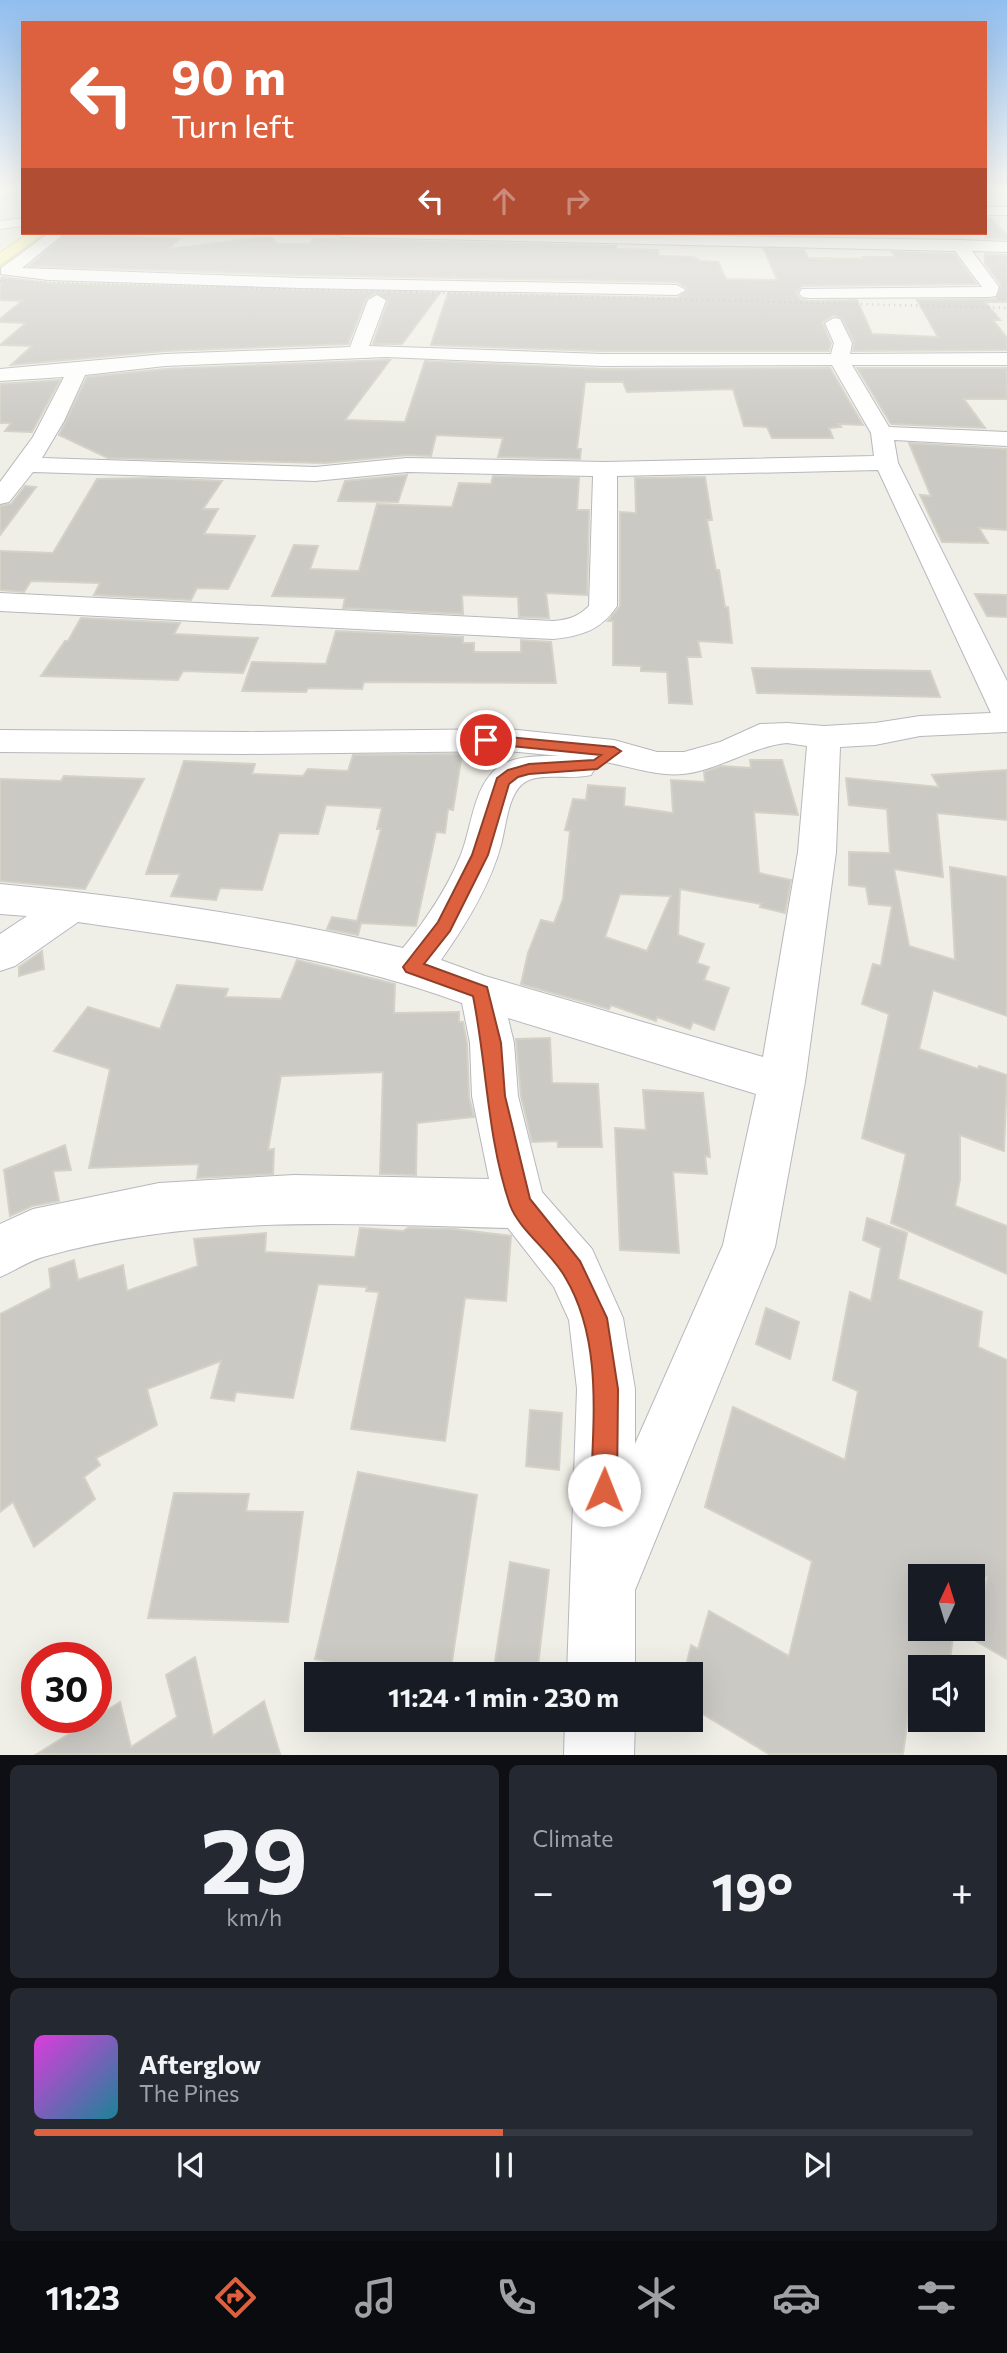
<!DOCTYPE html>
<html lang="en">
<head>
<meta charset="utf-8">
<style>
  :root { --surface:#171b24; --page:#242831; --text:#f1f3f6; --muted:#9ea1a6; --line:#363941; --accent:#de613f }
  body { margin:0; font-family:Commissioner,sans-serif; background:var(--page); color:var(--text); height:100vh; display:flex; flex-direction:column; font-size:26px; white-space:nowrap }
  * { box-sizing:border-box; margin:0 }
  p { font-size:23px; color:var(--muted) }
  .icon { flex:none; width:38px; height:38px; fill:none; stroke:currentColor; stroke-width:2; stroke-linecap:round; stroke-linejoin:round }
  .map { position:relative; height:1755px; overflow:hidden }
  .details { display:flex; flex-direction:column; gap:10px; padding:10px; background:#0d0f14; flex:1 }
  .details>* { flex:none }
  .guide { position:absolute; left:21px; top:21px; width:966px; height:214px; border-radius:0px; box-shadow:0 7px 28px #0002; background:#de613f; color:#fff; overflow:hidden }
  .needle { width:46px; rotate:4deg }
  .controls { position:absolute; left:908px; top:1564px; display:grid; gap:14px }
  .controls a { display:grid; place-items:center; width:77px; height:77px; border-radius:0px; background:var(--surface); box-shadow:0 7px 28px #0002; font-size:35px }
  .speed { position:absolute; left:21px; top:1642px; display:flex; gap:14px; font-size:35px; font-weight:700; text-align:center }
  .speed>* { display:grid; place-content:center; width:91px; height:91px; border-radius:50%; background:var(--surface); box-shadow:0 7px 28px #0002; line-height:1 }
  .speed .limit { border:10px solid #d22; background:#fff; color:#111 }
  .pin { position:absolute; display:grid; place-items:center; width:60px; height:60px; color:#fff; margin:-30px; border:4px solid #fff; border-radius:50%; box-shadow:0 2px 7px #0007 }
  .me { position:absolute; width:77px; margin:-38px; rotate:1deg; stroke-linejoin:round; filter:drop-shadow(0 0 5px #0008) }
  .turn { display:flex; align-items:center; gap:24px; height:147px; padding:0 35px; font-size:32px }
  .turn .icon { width:91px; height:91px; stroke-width:2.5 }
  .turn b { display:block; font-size:49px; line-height:60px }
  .lanes { display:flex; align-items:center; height:66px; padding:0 35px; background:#0003; justify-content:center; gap:35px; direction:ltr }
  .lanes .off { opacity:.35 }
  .big { font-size:52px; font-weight:700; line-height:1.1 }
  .details .tile { flex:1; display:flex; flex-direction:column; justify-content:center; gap:10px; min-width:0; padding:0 24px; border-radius:10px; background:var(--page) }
  .details .dial { align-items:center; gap:0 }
  .dial b { font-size:91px; line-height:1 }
  .song { display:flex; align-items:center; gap:21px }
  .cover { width:84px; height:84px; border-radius:10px; background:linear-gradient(135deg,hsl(300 70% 55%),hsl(190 70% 35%)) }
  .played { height:7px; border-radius:4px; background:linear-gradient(90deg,var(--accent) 50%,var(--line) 50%) }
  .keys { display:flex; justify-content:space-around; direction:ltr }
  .heat { display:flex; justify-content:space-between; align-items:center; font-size:38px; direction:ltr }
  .details .tiles { flex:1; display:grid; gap:10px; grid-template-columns:1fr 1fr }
  .tile:last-child { grid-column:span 2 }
  .trip { position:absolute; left:304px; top:1662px; width:399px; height:70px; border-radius:0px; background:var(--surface); box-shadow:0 7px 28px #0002; font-weight:700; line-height:70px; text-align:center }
  .tabs { display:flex; height:112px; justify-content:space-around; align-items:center; background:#090b0e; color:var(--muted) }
  .tabs .icon { width:49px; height:49px }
  .tabs .selected { color:var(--accent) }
  .tabs b { font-size:32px; color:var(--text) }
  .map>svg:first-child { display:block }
  .building { fill:#cbc9c4; stroke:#d4d2c6; stroke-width:2; fill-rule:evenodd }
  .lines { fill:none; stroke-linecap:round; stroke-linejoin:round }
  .minor-casing { stroke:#b7b8bd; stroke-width:2 }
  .major-casing { stroke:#e8d568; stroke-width:2 }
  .minor { fill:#fff; fill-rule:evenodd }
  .major { fill:#faf8b2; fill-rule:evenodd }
  .rail-far1 { stroke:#b7b8b8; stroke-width:2; stroke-dasharray:1 3.5; stroke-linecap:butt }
  .rail { stroke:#b7b8b8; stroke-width:2.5; stroke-dasharray:1 4.5; stroke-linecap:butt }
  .route { fill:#de613f; stroke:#903f29; stroke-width:2 }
</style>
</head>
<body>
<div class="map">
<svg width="1007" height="1755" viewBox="0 0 1007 1755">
  <rect width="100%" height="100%" fill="#f0efe7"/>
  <g class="building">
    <path d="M985,218H990L1007,235V239L985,238Z"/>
    <path d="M67,234L179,239L168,249L260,238H271L277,244H308L315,239L616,246V249L658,250L659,256H662L694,257L700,261L718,262L726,279L777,280L764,249L804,250L808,258L865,259L863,257H895L892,252L954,254L977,284L802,286L796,293L800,299L808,301L857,300L872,334L938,337L917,300L996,299L1001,285L985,264V254L1007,255V302H985L1000,320H993L1007,338V350L853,351L854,342L842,318L834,315L822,322L831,343L829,351H602L431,345L448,293L677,298L688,289L677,282L453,278L454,274L451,278L300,275L29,266Z"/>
    <path d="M3,277L48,283L440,293L402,344H373L388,301L376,293L366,299L348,344L165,351L11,365L32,346L0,345L26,323L0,322V319L22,301L0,300V279Z"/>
    <path d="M386,360H390L345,420L405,422L425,361L602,369L830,368L863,425L838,424L841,427L829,428L833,438H772L767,427L744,426L733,389L627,392L623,382H585L577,449H581L580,459L498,457L503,438L436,435L431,456L407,455L325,463L108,458L59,435L87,377L165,369Z"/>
    <path d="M857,368H1007V399H964L985,428L891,424Z"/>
    <path d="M60,380L32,432L5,431L11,423H0V384Z"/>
    <path d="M909,443L1007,449V530L979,528L988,543L942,542L920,495L931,496Z"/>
    <path d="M407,475L398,502L338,501L345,481Z"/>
    <path d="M493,476L579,478L577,510H589L587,595L546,593L549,618L519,617L518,597L462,595L463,614L343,608L345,598L272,596L294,545L318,546L310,569L359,571L377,504L452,507L459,483L491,484Z"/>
    <path d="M705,477L712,520H707L716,570H719L725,607H728L732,643L698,641L701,657H687L692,704L669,703L667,672L641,671V666L613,665V621H608L620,606V512L636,513L635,478Z"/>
    <path d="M152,478L222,481L203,509H218L204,534L255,536L228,589L197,588L191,600L94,595L100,583L31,581L24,592L0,590V551L53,553L97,479Z"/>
    <path d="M25,486L36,487L0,535V506L11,504Z"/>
    <path d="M975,594L1007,595V617L987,616Z"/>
    <path d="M81,618L180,623L174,634L258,638L243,673L183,671L178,680L41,676L65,641H68Z"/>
    <path d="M336,631L463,637V643H474V652H521V640L551,642L556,683L364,682L362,689L308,688L306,692L242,691L252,662L326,664Z"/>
    <path d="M752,668L930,671L940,697L757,693Z"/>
    <path d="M462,754L453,810L448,809L445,833L436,832L416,926L361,923L358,935L327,929L332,917L357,921L381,829H377L382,808L326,805L318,834L279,833L262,890L220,888L216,900L171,896L180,874H146L184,761L255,764L252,774L303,776L308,769L348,771L353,755Z"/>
    <path d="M750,760H782L798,815L754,812L759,873L791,880L785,913L760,907L761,904L680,889L678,935L704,944L697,963L709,967L704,980L729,988L714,1030L693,1022L690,1029L657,1017L656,1021L611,1005L609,1009L521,984L528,953L541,920L554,923L563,899L570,831L565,830L573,799L586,800L588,785L625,788L624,806L673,813L671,780L705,782L704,772L721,766L751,768ZM620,894L671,896L647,951L605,937Z"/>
    <path d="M1007,770V820L937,813L943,877L894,869L909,946L955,960L950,867L1007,877V1016L933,990L919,1049L978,1069L979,1066L1007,1075L1004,1151L960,1135V1179L955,1206L1007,1226V1274L891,1223L906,1154L862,1138L889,1014L862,1004L873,964L881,966L892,906L869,904L866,887L849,885V852L890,853L887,809L849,805L846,778L939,787L932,775Z"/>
    <path d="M64,776L144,779L85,889L0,881V779L61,781Z"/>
    <path d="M42,951L44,969L19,976V967Z"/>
    <path d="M297,960L395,984L394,1013L459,1012V1022H463L467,1043L469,1097L474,1117L417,1123L416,1175L380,1174L383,1072L281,1076L268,1150L274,1149L273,1174L197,1178L199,1164L89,1168L110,1069L54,1051L88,1007L160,1029L177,985L228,989L225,997L281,999Z"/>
    <path d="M550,1038L552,1083L598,1084L602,1147H558V1141L532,1142L521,1096L516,1039Z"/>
    <path d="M643,1090L703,1093L710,1157L705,1156L707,1174L673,1172L679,1253L620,1250L615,1128L646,1130Z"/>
    <path d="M65,1145L71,1170L53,1171L59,1201L32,1206L10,1216L4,1170Z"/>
    <path d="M867,1218L907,1233L898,1279L982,1312L978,1347L1007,1360V1659L976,1641L987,1577H920V1629H954L949,1668H920V1686L913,1682L903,1754H769L691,1707V1675H684L691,1645L698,1649L709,1611L789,1656L812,1561L705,1507L733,1407L845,1460L858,1391L833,1380L850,1292L871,1301L881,1248L863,1240Z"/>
    <path d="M360,1228L403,1231L408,1228L454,1229L511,1236L506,1301L465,1298L445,1441L351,1429L379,1292L366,1291L367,1287L318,1284L293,1398L236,1392L234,1401L211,1398L221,1361L147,1389L157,1425L96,1458L100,1465L84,1477L95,1499L34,1547L13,1502L0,1512V1314L51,1288L49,1269L74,1260L78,1280L123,1265L127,1291L198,1266L194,1239L266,1233L265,1252L355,1257Z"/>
    <path d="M766,1308L799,1322L790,1359L756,1344Z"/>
    <path d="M530,1410L562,1413L559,1470L526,1466Z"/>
    <path d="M358,1472L477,1495L450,1675H387L315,1659Z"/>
    <path d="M174,1493L249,1494L246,1511L303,1512L288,1622L148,1618Z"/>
    <path d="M510,1562L549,1570L537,1675H493Z"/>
    <path d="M195,1657L213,1736L264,1701L280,1754H37L120,1702L131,1747L177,1717L166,1675Z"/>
  </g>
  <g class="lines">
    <defs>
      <g id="minor">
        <path d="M0,189H16L0,199Z"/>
        <rect x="985" y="207" width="22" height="8"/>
        <path d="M23,218V226L0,229V221Z"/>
        <path d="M49,233H65L22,268L300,278L677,285L686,290L677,295L300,288L48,280L1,274V268Z"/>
        <path d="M334,233H545L959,240L1007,242V252L972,251L999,287L996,296L990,297L808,298L802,297L799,293L802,289L982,287L955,251L341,237Z"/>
        <path d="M377,295L386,300L369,346L602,354H831L834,343L825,323L834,318L840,319L852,343L850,354L1007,353V365H852L889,427L1007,432V446L894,440L898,463L1007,681V732L920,736L875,745L840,747L836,852L805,1082L775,1247L635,1590V1675H567L577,1389L569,1320L554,1287L508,1228C352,1224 195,1214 43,1257C29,1261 14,1271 0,1277V1224L33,1209L159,1183L294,1175L489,1179L472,1096L470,1043L462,1003C338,957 208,941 78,922L15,966L0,971V934L27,916L0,914V884C136,897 270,917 403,948C426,920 446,890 460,857C472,829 472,789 497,768C513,755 541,756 560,756L508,751L245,754L0,752V730L245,732L508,729L614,740L657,752H684L720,742L760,724L787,723L824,726L875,723L920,716L991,713L878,470L617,476V606C601,630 582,636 553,639L0,611V593L553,621C568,620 578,617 589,606L593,476L407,472L315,481L33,472L9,502L0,504V482L33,437L64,377L0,381V369L165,354L350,347L368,300ZM386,357L602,366L832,365L871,433L874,456L605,462L407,458L315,467L42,458L64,421L85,375L165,366ZM787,743L807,746L798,852L763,1057L485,976L441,960C465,926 490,886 501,845C506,827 508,790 527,781C543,773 572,780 591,775L596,767L592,760C622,763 652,777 683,774C719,770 753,746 787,743ZM508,1018L756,1094L723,1245L635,1444V1389L623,1318L592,1249L542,1192L518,1096L514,1043Z"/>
        <path d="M565,1720H635L634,1755H564Z"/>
      </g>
      <path id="major" d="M29,233H45L0,265V253Z"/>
    </defs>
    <use href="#minor" class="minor-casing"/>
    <use href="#major" class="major-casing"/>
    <use href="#minor" class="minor"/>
    <use href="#major" class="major"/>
    <path class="rail-far1" d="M0,281L284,289"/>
    <path class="rail" d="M218,287L1007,308"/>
  </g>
  <linearGradient id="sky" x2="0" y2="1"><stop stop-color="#91beef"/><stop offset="0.43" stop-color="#f8f8f4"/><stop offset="1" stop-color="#f8f8f4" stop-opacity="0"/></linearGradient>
  <rect width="1007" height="435" fill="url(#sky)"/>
  <path class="route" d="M486,735L614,747L621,751L597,769L529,774L518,777L509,784L488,855L450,931L424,964L487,987L501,1043L505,1096L530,1199L580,1261L607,1318L618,1389L617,1490L613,1499L604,1503L595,1499L591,1490C593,1420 603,1340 565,1277C552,1253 519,1230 510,1205C487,1138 487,1065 473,996L406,972L403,967L438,922L472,855L497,778L508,770L529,764L594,760L601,755L481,743V737Z"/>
</svg>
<div class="controls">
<a><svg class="needle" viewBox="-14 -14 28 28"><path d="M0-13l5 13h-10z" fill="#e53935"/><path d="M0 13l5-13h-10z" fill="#9ea1a6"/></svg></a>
<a><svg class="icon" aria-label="sound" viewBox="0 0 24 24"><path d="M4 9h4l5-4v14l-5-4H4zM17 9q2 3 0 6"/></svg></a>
</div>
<div class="speed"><div class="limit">30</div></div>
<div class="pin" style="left:486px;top:740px;background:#d93025"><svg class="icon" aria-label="arrive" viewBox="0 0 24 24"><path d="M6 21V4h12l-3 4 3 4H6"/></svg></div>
<svg class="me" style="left:604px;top:1490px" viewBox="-20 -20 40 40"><circle r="19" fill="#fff"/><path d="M0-13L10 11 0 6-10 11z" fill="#de613f"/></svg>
<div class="trip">11:24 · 1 min · 230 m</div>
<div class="guide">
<div class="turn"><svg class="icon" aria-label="left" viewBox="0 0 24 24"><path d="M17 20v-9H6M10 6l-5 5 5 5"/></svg><div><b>90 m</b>Turn left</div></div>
<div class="lanes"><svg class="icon" aria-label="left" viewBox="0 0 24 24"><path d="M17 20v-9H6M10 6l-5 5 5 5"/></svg><svg class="icon off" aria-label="ahead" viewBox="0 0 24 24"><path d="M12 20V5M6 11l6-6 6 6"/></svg><svg class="icon off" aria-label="right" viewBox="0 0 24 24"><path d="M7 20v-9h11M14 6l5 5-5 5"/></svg></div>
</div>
</div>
<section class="details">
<div class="tiles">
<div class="tile dial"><b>29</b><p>km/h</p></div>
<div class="tile"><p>Climate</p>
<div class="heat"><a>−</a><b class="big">19°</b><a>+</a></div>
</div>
<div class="tile">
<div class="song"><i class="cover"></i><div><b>Afterglow</b><p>The Pines</p></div></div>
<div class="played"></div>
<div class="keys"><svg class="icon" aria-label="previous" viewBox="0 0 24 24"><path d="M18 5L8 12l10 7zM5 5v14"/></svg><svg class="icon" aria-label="pause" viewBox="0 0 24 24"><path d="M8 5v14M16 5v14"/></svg><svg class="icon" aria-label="next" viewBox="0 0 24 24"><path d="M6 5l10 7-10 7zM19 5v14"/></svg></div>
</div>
</div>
</section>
<nav class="tabs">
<b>11:23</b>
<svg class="icon selected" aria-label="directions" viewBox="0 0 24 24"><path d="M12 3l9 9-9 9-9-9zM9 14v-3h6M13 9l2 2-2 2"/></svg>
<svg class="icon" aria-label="music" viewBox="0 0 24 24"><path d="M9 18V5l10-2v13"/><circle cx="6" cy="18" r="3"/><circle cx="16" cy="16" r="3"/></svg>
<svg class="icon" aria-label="phone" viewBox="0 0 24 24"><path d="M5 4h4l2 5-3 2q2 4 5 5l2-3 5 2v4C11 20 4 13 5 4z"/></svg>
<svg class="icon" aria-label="climate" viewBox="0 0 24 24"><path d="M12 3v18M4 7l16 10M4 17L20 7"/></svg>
<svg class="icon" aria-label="car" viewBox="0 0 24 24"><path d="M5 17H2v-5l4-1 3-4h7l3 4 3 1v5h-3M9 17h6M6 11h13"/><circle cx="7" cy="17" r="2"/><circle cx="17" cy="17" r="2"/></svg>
<svg class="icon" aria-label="filters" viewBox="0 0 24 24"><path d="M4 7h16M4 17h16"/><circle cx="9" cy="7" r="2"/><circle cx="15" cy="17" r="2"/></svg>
</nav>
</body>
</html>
